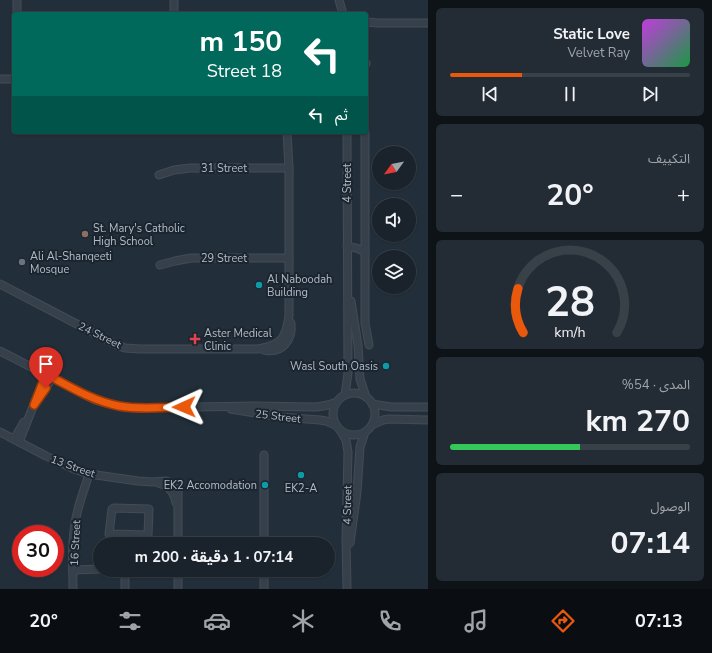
<!DOCTYPE html>
<html lang="ar">
<head>
<meta charset="utf-8">
<style>
  :root { --surface:#1a232c; --page:#232b34; --text:#f1f3f6; --muted:#9fa4a9; --line:#384048; --accent:#ea580c }
  body { margin:0; font-family:"Nunito Sans","Noto Sans Arabic",sans-serif; background:var(--page); color:var(--text); direction:rtl; height:100vh; display:flex; flex-direction:column; font-size:15px; white-space:nowrap }
  * { box-sizing:border-box; margin:0 }
  p { font-size:13px; color:var(--muted) }
  .icon { flex:none; width:22px; height:22px; fill:none; stroke:currentColor; stroke-width:2; stroke-linecap:round; stroke-linejoin:round }
  .map { position:relative; flex:1; overflow:hidden; direction:ltr }
  .details { display:flex; flex-direction:column; gap:8px; padding:8px; background:#0e1318; width:284px }
  .details>* { flex:none }
  .banner { position:absolute; left:12px; top:12px; width:356px; height:122px; border-radius:4px; box-shadow:0 1px 3px #0004,0 0 0 1px var(--line); direction:rtl; background:#00695c; color:#fff; overflow:hidden }
  .needle { width:26px; rotate:237deg }
  .tools { position:absolute; left:372px; top:146px; display:grid; gap:8px }
  .tools a { display:grid; place-items:center; width:44px; height:44px; border-radius:50%; background:var(--surface); box-shadow:0 1px 3px #0004,0 0 0 1px var(--line); font-size:20px }
  .speed { position:absolute; left:12px; top:525px; display:flex; gap:8px; font-size:20px; font-weight:700; text-align:center }
  .speed>* { display:grid; place-content:center; width:52px; height:52px; border-radius:50%; background:var(--surface); box-shadow:0 1px 3px #0004,0 0 0 1px var(--line); line-height:1 }
  .speed .limit { border:6px solid #d22; background:#fff; color:#111 }
  .pin { position:absolute; display:grid; place-items:center; width:34px; height:34px; color:#fff; margin:-41px -17px; border-radius:50% 50% 50% 0; rotate:-45deg; box-shadow:0 0 4px #0007 }
  .pin .icon { rotate:45deg }
  .me { position:absolute; width:44px; margin:-22px; rotate:269deg; stroke-linejoin:round; filter:drop-shadow(0 0 3px #0008) }
  .turn { display:flex; align-items:center; gap:14px; height:84px; padding:0 20px; font-size:18px }
  .turn .icon { width:52px; height:52px; stroke-width:2.5 }
  .turn b { display:block; font-size:28px; line-height:34px }
  .then { display:flex; align-items:center; height:38px; padding:0 20px; background:#0003; gap:8px; font-size:15px }
  .big { font-size:30px; font-weight:700; line-height:1.1 }
  .details .widget { flex:1; display:flex; flex-direction:column; justify-content:center; gap:6px; min-width:0; padding:0 14px; border-radius:6px; background:var(--page) }
  .details .dial { align-items:center; gap:0 }
  .dial svg { height:104px; overflow:visible; fill:none; stroke:var(--line); stroke-width:7; stroke-linecap:round; text-anchor:middle }
  .dial text { fill:var(--text); stroke:none }
  .song { display:flex; align-items:center; gap:12px }
  .cover { width:48px; height:48px; border-radius:6px; background:linear-gradient(135deg,hsl(290 70% 55%),hsl(140 70% 35%)) }
  .played { height:4px; border-radius:2px; background:linear-gradient(90deg,var(--accent) 30%,var(--line) 30%) }
  .keys { display:flex; justify-content:space-around; direction:ltr }
  .heat { display:flex; justify-content:space-between; align-items:center; font-size:22px; direction:ltr }
  .charge { height:6px; border-radius:3px; background:linear-gradient(90deg,#34c759 54%,var(--line) 0) }
  .trip { position:absolute; left:93px; top:537px; width:242px; height:40px; border-radius:20px; background:var(--surface); box-shadow:0 1px 3px #0004,0 0 0 1px var(--line); font-weight:700; line-height:40px; text-align:center; direction:rtl }
  .tab-bar { display:flex; height:64px; justify-content:space-around; align-items:center; background:#0a0e12; color:var(--muted) }
  .tab-bar .icon { width:28px; height:28px }
  .tab-bar .current { color:var(--accent) }
  .tab-bar b { font-size:18px; color:var(--text) }
  main { display:flex; flex:1; min-height:0 }
  .map>svg:first-child { display:block }
  .lines { fill:none; stroke-linecap:round; stroke-linejoin:round }
  .minor-casing { stroke:#424c56; stroke-width:9 }
  .minor { stroke:#36404a; stroke-width:7 }
  .route-casing { stroke:#983908; stroke-width:10 }
  .route { stroke:#ea580c; stroke-width:7 }
  .education-dot { fill:#8d6e63; stroke:#1b252f; stroke-width:1.5 }
  .worship-dot { fill:#6b7280; stroke:#1b252f; stroke-width:1.5 }
  .culture-dot { fill:#0f9aa8; stroke:#1b252f; stroke-width:1.5 }
  .health-dot { fill:#e0444e; stroke:#1b252f; stroke-width:1.5 }
  .labels { text-anchor:middle; stroke-width:4; stroke-linejoin:round; paint-order:stroke }
  .street-label { font-size:11px; fill:#b1bbc6; stroke:#1b252f }
  .poi-label { font-size:11px; fill:#b1bbc6; stroke:#1b252f; text-anchor:start }
</style>
</head>
<body>
<main>
<section class="details">
<div class="widget">
<div class="song"><i class="cover"></i><div><b>Static Love</b><p>Velvet Ray</p></div></div>
<div class="played"></div>
<div class="keys"><svg class="icon" aria-label="previous" viewBox="0 0 24 24"><path d="M18 5L8 12l10 7zM5 5v14"/></svg><svg class="icon" aria-label="pause" viewBox="0 0 24 24"><path d="M8 5v14M16 5v14"/></svg><svg class="icon" aria-label="next" viewBox="0 0 24 24"><path d="M6 5l10 7-10 7zM19 5v14"/></svg></div>
</div>
<div class="widget"><p>التكييف</p>
<div class="heat"><a>−</a><b class="big">20°</b><a>+</a></div>
</div>
<div class="widget dial"><svg viewBox="0 0 100 80">
<path d="M14 69A42 42 0 1 1 86 69"/>
<path d="M14 69A42 42 0 0 1 10 35" stroke="#ea580c"/>
<text x="50" y="56" font-size="32" font-weight="700">28</text>
<text x="50" y="72" font-size="11">km/h</text>
</svg></div>
<div class="widget"><p>المدى · 54%</p><b class="big">270 km</b><div class="charge"></div></div>
<div class="widget"><p>الوصول</p><b class="big">07:14</b></div>
</section>
<div class="map">
<svg width="428" height="589" viewBox="0 0 428 589">
  <rect width="100%" height="100%" fill="#222f3a"/>
  <g class="lines">
    <defs>
      <g id="minor">
        <path d="M17,0V14"/>
        <path d="M174,0V14"/>
        <path d="M339,0L343,14"/>
        <path d="M366,22L378,23H428"/>
        <path d="M366,63V64"/>
        <path d="M0,79H14"/>
        <path d="M365,132V323L369,345"/>
        <path d="M159,175L174,170L190,168H289"/>
        <path d="M347,247C354,247 359,248 365,252"/>
        <path d="M160,265L175,261L191,258H289"/>
        <path d="M0,284L117,345L125,348L140,349H258C282,345 286,338 289,315V168L287,132"/>
        <path d="M351,301L358,345L360,379L366,397"/>
        <path d="M264,350C282,354 293,340 291,323"/>
        <path d="M0,351L95,400C108,404 120,407 134,408L255,406L313,407C322,407 329,405 337,402"/>
        <circle cx="354" cy="414" r="21"/>
        <path d="M345,395L348,373L347,132"/>
        <path d="M40,397L52,378"/>
        <path d="M372,404L391,407H428"/>
        <path d="M231,409L280,417L320,420L326,421L337,426"/>
        <path d="M372,425L383,420L389,419L428,420"/>
        <path d="M340,430L346,440L348,452L346,538L347,589"/>
        <path d="M0,432L46,456L74,469L89,474L138,481L152,482L166,481L170,482L174,484L178,492V544"/>
        <path d="M14,439L24,422"/>
        <path d="M19,442L46,374"/>
        <path d="M264,455V544"/>
        <path d="M158,483C169,486 174,492 176,503"/>
        <path d="M114,508L149,509L148,535L109,534L112,509Z"/>
        <path d="M350,543L357,492L360,447L365,432"/>
        <path d="M125,544V535"/>
        <path d="M73,570L100,569"/>
        <path d="M125,570V589"/>
        <path d="M178,570V589"/>
        <path d="M264,570V589"/>
        <path d="M73,589C73,568 71,546 75,524C77,507 84,491 89,474"/>
      </g>
    </defs>
    <use href="#minor" class="minor-casing"/>
    <use href="#minor" class="minor"/>
  </g>
  <g class="lines">
    <defs>
      <path id="route" d="M46,388L34,405L46,374C70,387 93,401 119,406C140,410 163,407 184,407"/>
    </defs>
    <use href="#route" class="route-casing"/>
    <use href="#route" class="route"/>
  </g>
  <circle class="education-dot" cx="85" cy="234" r="4"/>
  <circle class="worship-dot" cx="22" cy="262" r="4"/>
  <g class="culture-dot">
    <circle cx="259" cy="285" r="4"/>
    <circle cx="386" cy="366" r="4"/>
    <circle cx="301" cy="475" r="4"/>
    <circle cx="265" cy="485" r="4"/>
  </g>
  <path class="health-dot" d="M193 333h4v4h4v4h-4v4h-4v-4h-4v-4h4z"/>
  <g class="labels">
    <g class="street-label">
      <text x="224" y="172">31 Street</text>
      <text transform="translate(347 183) rotate(-90)" y="4">4 Street</text>
      <text x="224" y="262">29 Street</text>
      <text transform="translate(100 335) rotate(26)" y="4">24 Street</text>
      <text transform="translate(278 416) rotate(7)" y="4">25 Street</text>
      <text transform="translate(73 466) rotate(20)" y="4">13 Street</text>
      <text transform="translate(347 505) rotate(-89)" y="4">4 Street</text>
      <text transform="translate(75 543) rotate(-87)" y="4">16 Street</text>
    </g>
    <g class="poi-label">
      <text x="93" y="232">St. Mary's Catholic<tspan x="93" dy="13">High School</tspan></text>
      <text x="30" y="260">Ali Al-Shanqeeti<tspan x="30" dy="13">Mosque</tspan></text>
      <text x="267" y="283">Al Naboodah<tspan x="267" dy="13">Building</tspan></text>
      <text x="204" y="337">Aster Medical<tspan x="204" dy="13">Clinic</tspan></text>
      <text x="378" y="370" text-anchor="end">Wasl South Oasis</text>
      <text x="257" y="489" text-anchor="end">EK2 Accomodation</text>
      <text x="301" y="492" text-anchor="middle">EK2-A</text>
    </g>
  </g>
</svg>
<div class="tools">
<a><svg class="needle" viewBox="-14 -14 28 28"><path d="M0-13l5 13h-10z" fill="#e53935"/><path d="M0 13l5-13h-10z" fill="#9fa4a9"/></svg></a>
<a><svg class="icon" aria-label="sound" viewBox="0 0 24 24"><path d="M4 9h4l5-4v14l-5-4H4zM17 9q2 3 0 6"/></svg></a>
<a><svg class="icon" aria-label="layers" viewBox="0 0 24 24"><path d="M12 4l9 5-9 5-9-5zM3 14l9 5 9-5"/></svg></a>
</div>
<div class="speed"><div class="limit">30</div></div>
<div class="pin" style="left:46px;top:388px;background:#d93025"><svg class="icon" aria-label="arrive" viewBox="0 0 24 24"><path d="M6 21V4h12l-3 4 3 4H6"/></svg></div>
<svg class="me" style="left:184px;top:407px" viewBox="-20 -20 40 40"><path d="M0-17L14 15 0 8-14 15z" fill="#ea580c" stroke="#fff" stroke-width="4"/></svg>
<div class="trip">07:14 · 1 دقيقة · 200 m</div>
<div class="banner">
<div class="turn"><svg class="icon" aria-label="left" viewBox="0 0 24 24"><path d="M17 20v-9H6M10 6l-5 5 5 5"/></svg><div><b>150 m</b>18 Street</div></div>
<div class="then">ثم<svg class="icon" aria-label="left" viewBox="0 0 24 24"><path d="M17 20v-9H6M10 6l-5 5 5 5"/></svg></div>
</div>
</div>
</main>
<nav class="tab-bar">
<b>07:13</b>
<svg class="icon current" aria-label="directions" viewBox="0 0 24 24"><path d="M12 3l9 9-9 9-9-9zM9 14v-3h6M13 9l2 2-2 2"/></svg>
<svg class="icon" aria-label="music" viewBox="0 0 24 24"><path d="M9 18V5l10-2v13"/><circle cx="6" cy="18" r="3"/><circle cx="16" cy="16" r="3"/></svg>
<svg class="icon" aria-label="phone" viewBox="0 0 24 24"><path d="M5 4h4l2 5-3 2q2 4 5 5l2-3 5 2v4C11 20 4 13 5 4z"/></svg>
<svg class="icon" aria-label="climate" viewBox="0 0 24 24"><path d="M12 3v18M4 7l16 10M4 17L20 7"/></svg>
<svg class="icon" aria-label="car" viewBox="0 0 24 24"><path d="M5 17H2v-5l4-1 3-4h7l3 4 3 1v5h-3M9 17h6M6 11h13"/><circle cx="7" cy="17" r="2"/><circle cx="17" cy="17" r="2"/></svg>
<svg class="icon" aria-label="filters" viewBox="0 0 24 24"><path d="M4 7h16M4 17h16"/><circle cx="9" cy="7" r="2"/><circle cx="15" cy="17" r="2"/></svg>
<b>20°</b>
</nav>
</body>
</html>
